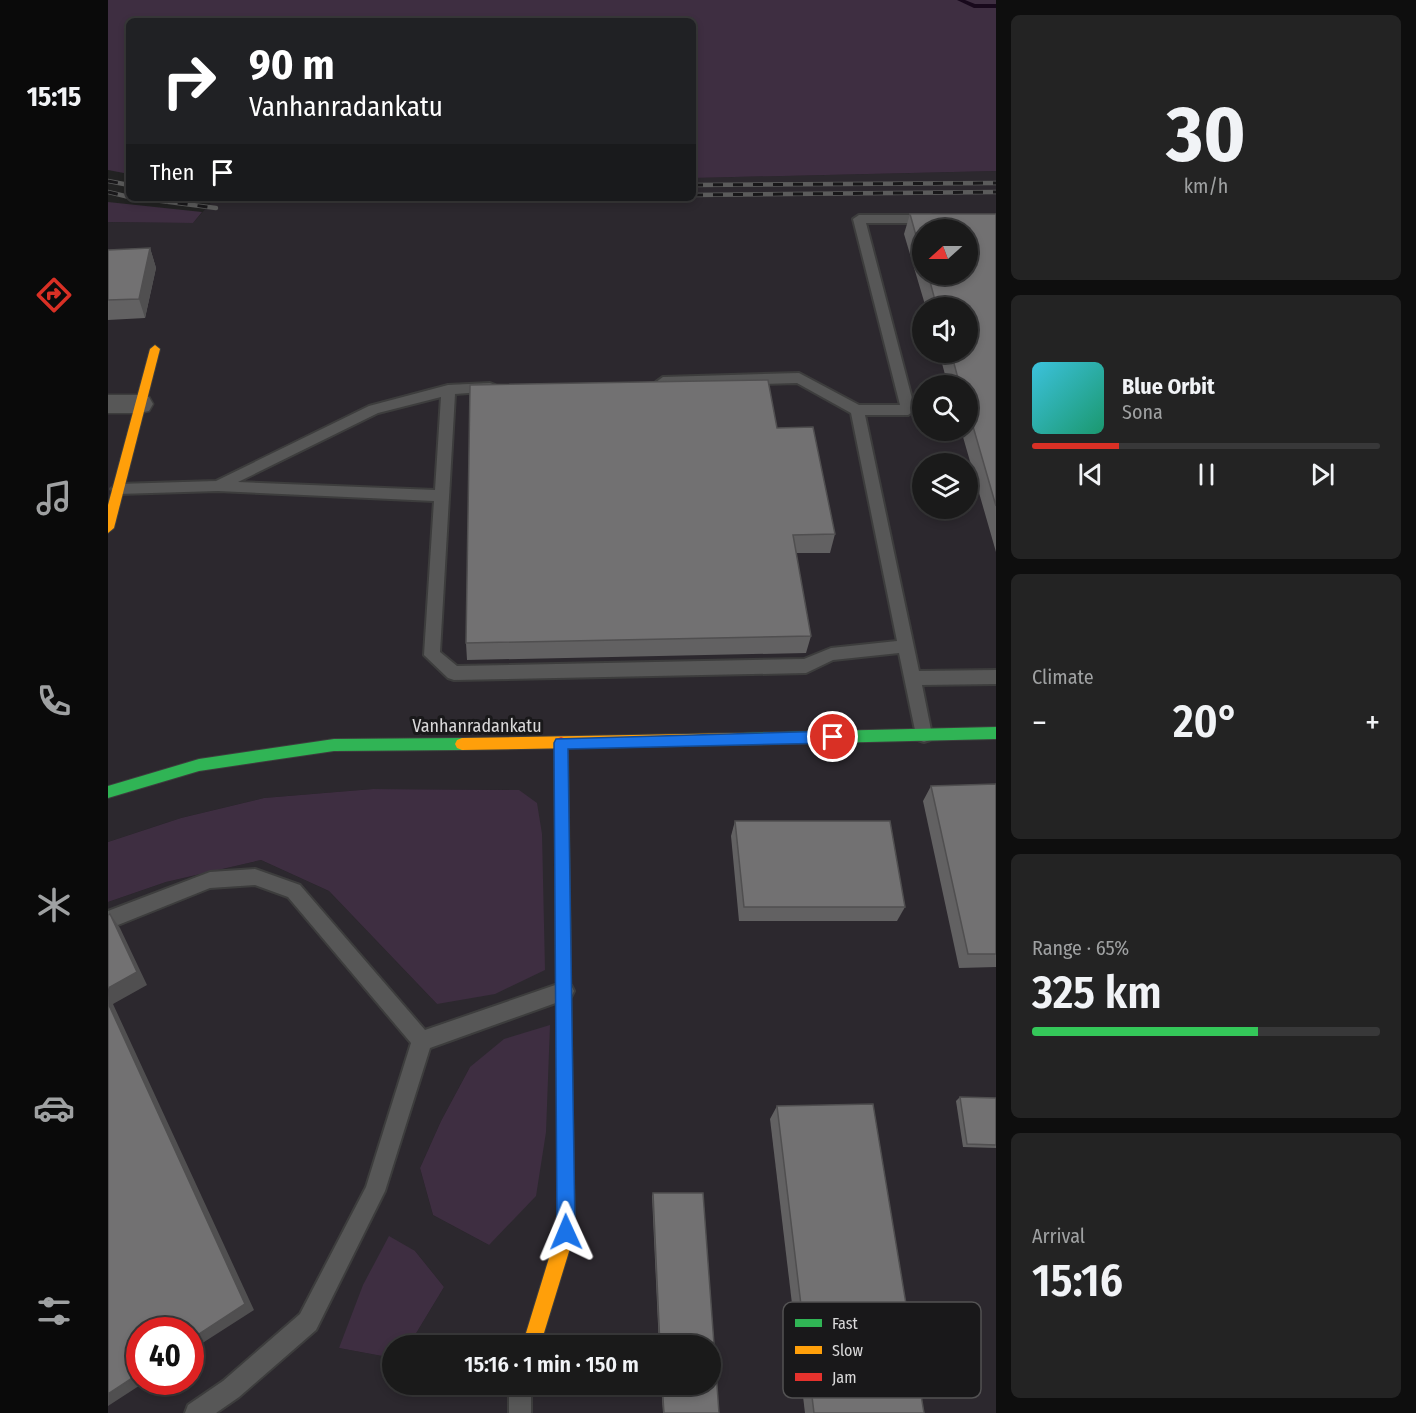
<!DOCTYPE html>
<html lang="en">
<head>
<meta charset="utf-8">
<style>
  :root { --surface:#1a1a1a; --page:#232323; --text:#f1f3f6; --muted:#9fa1a2; --line:#383839; --accent:#d93025 }
  body { margin:0; font-family:"Fira Sans Condensed",sans-serif; background:var(--page); color:var(--text); height:100vh; display:flex; flex-direction:column; font-size:22px; white-space:nowrap }
  * { box-sizing:border-box; margin:0 }
  p { font-size:20px; color:var(--muted) }
  .icon { flex:none; width:33px; height:33px; fill:none; stroke:currentColor; stroke-width:2; stroke-linecap:round; stroke-linejoin:round }
  .map { position:relative; flex:1; overflow:hidden }
  .sheet { display:flex; flex-direction:column; gap:15px; padding:15px; background:#0e0e0e; width:420px }
  .sheet>* { flex:none }
  .hud { position:absolute; left:18px; top:18px; width:570px; height:183px; border-radius:9px; box-shadow:0 3px 9px #0003,0 0 0 2px var(--line); background:#202124; color:#fff; overflow:hidden }
  .needle { width:39px; rotate:249deg }
  .controls { position:absolute; left:804px; top:219px; display:grid; gap:12px }
  .controls a { display:grid; place-items:center; width:66px; height:66px; border-radius:50%; background:var(--surface); box-shadow:0 3px 9px #0003,0 0 0 2px var(--line); font-size:30px }
  .speed { position:absolute; left:18px; top:1317px; display:flex; gap:12px; font-size:30px; font-weight:700; text-align:center }
  .speed>* { display:grid; place-content:center; width:78px; height:78px; border-radius:50%; background:var(--surface); box-shadow:0 3px 9px #0003,0 0 0 2px var(--line); line-height:1 }
  .speed .limit { border:9px solid #d22; background:#fff; color:#111 }
  .pin { position:absolute; display:grid; place-items:center; width:51px; height:51px; color:#fff; margin:-26px; border:3px solid #fff; border-radius:50%; box-shadow:0 2px 6px #0007 }
  .me { position:absolute; width:66px; margin:-33px; rotate:359deg; stroke-linejoin:round; filter:drop-shadow(0 0 4px #0008) }
  .turn { display:flex; align-items:center; gap:21px; height:126px; padding:0 24px; font-size:27px }
  .turn .icon { width:78px; height:78px; stroke-width:2.5 }
  .turn b { display:block; font-size:42px; line-height:51px }
  .then { display:flex; align-items:center; height:57px; padding:0 24px; background:#0003; gap:12px; font-size:22px }
  .big { font-size:45px; font-weight:600; line-height:1.1 }
  .sheet .tile { flex:1; display:flex; flex-direction:column; justify-content:center; gap:9px; min-width:0; padding:0 21px; border-radius:9px; background:var(--page) }
  .sheet .dial { align-items:center; gap:0 }
  .dial b { font-size:78px; line-height:1 }
  .song { display:flex; align-items:center; gap:18px }
  .cover { width:72px; height:72px; border-radius:9px; background:linear-gradient(135deg,hsl(190 70% 55%),hsl(160 70% 35%)) }
  .played { height:6px; border-radius:3px; background:linear-gradient(90deg,var(--accent) 25%,var(--line) 25%) }
  .keys { display:flex; justify-content:space-around; direction:ltr }
  .heat { display:flex; justify-content:space-between; align-items:center; font-size:33px; direction:ltr }
  .charge { height:9px; border-radius:4px; background:linear-gradient(90deg,#34c759 65%,var(--line) 0) }
  .trip { position:absolute; left:274px; top:1335px; width:339px; height:60px; border-radius:30px; background:var(--surface); box-shadow:0 3px 9px #0003,0 0 0 2px var(--line); font-weight:600; line-height:60px; text-align:center }
  main { display:flex; flex:1; min-height:0 }
  .tabs { display:flex; flex-direction:column; width:108px; justify-content:space-around; align-items:center; background:#0a0a0a; color:var(--muted) }
  .tabs .icon { width:42px; height:42px }
  .tabs .current { color:var(--accent) }
  .tabs b { font-size:27px; color:var(--text) }
  .map>svg:first-child { display:block }
  .built { fill:#2c282e; fill-rule:evenodd }
  .green { fill:#3e2e41 }
  .lines { fill:none; stroke-linecap:round; stroke-linejoin:round }
  .stream { fill:#18091c; fill-rule:evenodd }
  .lane-casing { stroke:#3d3d3d; stroke-width:4 }
  .street-casing { stroke:#3d3d3d; stroke-width:3 }
  .fast-casing { stroke:#3d3d3d; stroke-width:2 }
  .slow-casing { stroke:#3d3d3d; stroke-width:2 }
  .jam-casing { stroke:#3d3d3d; stroke-width:2 }
  .lane { fill:#575757; fill-rule:evenodd }
  .street { fill:#575757; fill-rule:evenodd }
  .fast { fill:#30b455; fill-rule:evenodd }
  .slow { fill:#ff9f0a; fill-rule:evenodd }
  .jam { fill:#e5322d; fill-rule:evenodd }
  .rail-casing { stroke:#5b5b5b; stroke-width:4.5 }
  .rail { stroke:#19181a; stroke-width:3; stroke-dasharray:10; stroke-linecap:butt }
  .wall { fill:#626162; fill-rule:evenodd }
  .shaded-wall { fill:#504f50 }
  .building { fill:#727172; stroke:#504f50; stroke-width:1.5 }
  .route { fill:#1a73e8; stroke:#114b97; stroke-width:1.5 }
  .labels { text-anchor:middle; stroke-width:6; stroke-linejoin:round; paint-order:stroke }
  .street-label { font-size:18px; fill:#d9d8d9; stroke:#19181a }
  .key { fill:#19181a; stroke:#535253; stroke-width:1.5 }
  .key-label { font-size:16px; fill:#d9d8d9 }
</style>
</head>
<body>
<main>
<nav class="tabs">
<b>15:15</b>
<svg class="icon current" aria-label="directions" viewBox="0 0 24 24"><path d="M12 3l9 9-9 9-9-9zM9 14v-3h6M13 9l2 2-2 2"/></svg>
<svg class="icon" aria-label="music" viewBox="0 0 24 24"><path d="M9 18V5l10-2v13"/><circle cx="6" cy="18" r="3"/><circle cx="16" cy="16" r="3"/></svg>
<svg class="icon" aria-label="phone" viewBox="0 0 24 24"><path d="M5 4h4l2 5-3 2q2 4 5 5l2-3 5 2v4C11 20 4 13 5 4z"/></svg>
<svg class="icon" aria-label="climate" viewBox="0 0 24 24"><path d="M12 3v18M4 7l16 10M4 17L20 7"/></svg>
<svg class="icon" aria-label="car" viewBox="0 0 24 24"><path d="M5 17H2v-5l4-1 3-4h7l3 4 3 1v5h-3M9 17h6M6 11h13"/><circle cx="7" cy="17" r="2"/><circle cx="17" cy="17" r="2"/></svg>
<svg class="icon" aria-label="filters" viewBox="0 0 24 24"><path d="M4 7h16M4 17h16"/><circle cx="9" cy="7" r="2"/><circle cx="15" cy="17" r="2"/></svg>
</nav>
<div class="map">
<svg width="888" height="1413" viewBox="0 0 888 1413">
  <rect width="100%" height="100%" fill="#222"/>
  <path class="built" d="M888,171V1413H0V902L58,882L153,860L221,891L329,1004L411,790L265,789L156,798L73,818L0,842V222L85,223L107,198H585V178ZM814,230H860V274H814ZM814,308H860V352H814ZM814,386H860V430H814ZM814,464H860V508H814ZM362,1067L381,1245L325,1215L312,1168L333,1121ZM307,1251L336,1287L301,1345L603,1346V1384H285V1358L231,1348ZM32,1330H82V1382H32Z"/>
  <g class="green">
    <path d="M0,0H888V171L585,178V21H21V174L0,170Z"/>
    <path d="M0,202L94,212L85,223L0,222Z"/>
    <path d="M265,789L411,790L429,803L434,834L437,970L387,994L329,1004L221,891L153,860L58,882L0,902V842L73,818L156,798Z"/>
    <path d="M442,1025L438,1132L428,1196L381,1245L325,1215L312,1168L333,1121L362,1067L396,1039Z"/>
    <path d="M281,1236L307,1251L336,1287L301,1345L285,1346V1358L231,1348L255,1285Z"/>
  </g>
  <g class="lines">
    <path class="stream" d="M849,0H857L867,4H888V8H866Z"/>
    <defs>
      <g id="lane">
        <path d="M751,215H822L828,219L822,223H758L807,410L800,415H757L811,671L888,670V684L814,685L824,735L822,740L816,742L810,740L808,735L791,653L725,660L698,673L346,680L340,678L316,655L326,501L110,491L10,494L3,489L10,484L108,481L261,406L340,385L382,383L387,385L389,388L387,391L347,394L332,652L349,666L696,659L723,648L789,641L743,413L689,383L555,387L548,382L555,377L691,373L751,405H792L745,219ZM333,397L327,490L130,482L270,413Z"/>
        <path d="M147,869L192,885L317,1030L456,982L463,985L466,991L463,997L456,1000L322,1048L277,1191L208,1330L131,1397L108,1413H77L80,1405L115,1381L192,1314L258,1187L303,1043L180,897L147,885L102,888L0,929V911L102,872Z"/>
        <rect x="401" y="1384" width="22" height="29"/>
      </g>
      <path id="street" d="M0,395H31L41,397L45,404L41,411L31,413H0Z"/>
      <g id="fast">
        <path d="M888,727V739L633,745L628,743L626,739L628,735L633,733Z"/>
        <path d="M354,738L359,740L361,744L359,748L354,750L226,751L91,771L0,798V786L91,759L226,739Z"/>
      </g>
      <g id="slow">
        <path d="M47,345L52,349L6,528L0,533V505L42,349Z"/>
        <path d="M633,733L638,735L640,739L638,743L633,745L354,750L349,748L347,744L349,740L354,738Z"/>
        <path d="M457,1103L463,1105L465,1111L467,1232L432,1346H414L449,1232V1111L451,1105Z"/>
      </g>
      <path id="jam" d="M453,737L458,739L460,743L465,1111L463,1117L457,1119L451,1117L449,1111L446,743L448,739Z"/>
    </defs>
    <use href="#lane" class="lane-casing"/>
    <use href="#street" class="street-casing"/>
    <use href="#fast" class="fast-casing"/>
    <use href="#slow" class="slow-casing"/>
    <use href="#jam" class="jam-casing"/>
    <use href="#lane" class="lane"/>
    <use href="#street" class="street"/>
    <use href="#fast" class="fast"/>
    <use href="#slow" class="slow"/>
    <use href="#jam" class="jam"/>
    <defs>
      <g id="rail">
        <path d="M0,181L21,185"/>
        <path d="M585,185L888,183"/>
        <path d="M0,192L21,197"/>
        <path d="M585,195L888,192"/>
        <path d="M30,198L108,208"/>
        <path d="M153,198H247"/>
      </g>
    </defs>
    <use href="#rail" class="rail-casing"/>
    <use href="#rail" class="rail"/>
  </g>
  <g class="wall">
    <path d="M802,214H888V552L853,430H860V386H840L831,352H860V308H818L796,234ZM814,230L860,274H814Z"/>
    <path d="M42,248L48,268L37,318L0,320V250Z"/>
    <path d="M669,428L727,534L722,553H688L703,636L698,653L359,660L358,643Z"/>
    <path d="M888,784V967L851,968L815,801L823,786Z"/>
    <path d="M627,821L797,907L789,921H631L623,836Z"/>
    <path d="M852,1097L888,1098V1148L855,1147L848,1101Z"/>
    <path d="M669,1106L816,1413H697L662,1119Z"/>
    <path d="M545,1193H595L611,1413H555L553,1384H603V1346H551L544,1196Z"/>
  </g>
  <g class="shaded-wall">
    <path d="M42,248L48,268L37,318L31,299Z"/>
    <path d="M2,914L12,928L39,985L5,1004L146,1310L82,1351V1340L0,1003Z"/>
    <path d="M32,1373V1382H37L0,1406V1394Z"/>
  </g>
  <g class="building">
    <path d="M802,214H888V506L860,409V386H852L843,352H860V308H829L820,274H860V230H814V257Z"/>
    <path d="M42,248L31,299L0,300V250Z"/>
    <path d="M660,380L669,428L705,427L727,534L685,535L703,636L358,643L362,385Z"/>
    <path d="M888,784V954H860L823,786Z"/>
    <path d="M627,821H782L797,907H636Z"/>
    <path d="M2,914L29,972L0,988V915Z"/>
    <path d="M0,1003L137,1304L82,1340V1330H32V1373L0,1394Z"/>
    <path d="M852,1097L888,1098V1145L859,1144Z"/>
    <path d="M765,1104L816,1413H706L669,1106Z"/>
    <path d="M545,1193H595L611,1413H556L554,1384H603V1346H552Z"/>
  </g>
  <path class="route" d="M725,731L730,733L732,737L730,741L725,743L460,749L467,1232L464,1238L458,1241L452,1238L449,1232L446,743L448,739Z"/>
  <g class="labels">
    <g class="street-label">
      <text x="369" y="732">Vanhanradankatu</text>
    </g>
  </g>
  <rect x="675" y="1302" width="198" height="96" rx="9" class="key"/>
  <rect x="687" y="1319" width="27" height="8" fill="#30b455"/>
  <rect x="687" y="1346" width="27" height="8" fill="#ff9f0a"/>
  <rect x="687" y="1373" width="27" height="8" fill="#e5322d"/>
  <g class="key-label">
    <text x="724" y="1329">Fast</text>
    <text x="724" y="1356">Slow</text>
    <text x="724" y="1383">Jam</text>
  </g>
</svg>
<div class="controls">
<a><svg class="needle" viewBox="-14 -14 28 28"><path d="M0-13l5 13h-10z" fill="#e53935"/><path d="M0 13l5-13h-10z" fill="#9fa1a2"/></svg></a>
<a><svg class="icon" aria-label="sound" viewBox="0 0 24 24"><path d="M4 9h4l5-4v14l-5-4H4zM17 9q2 3 0 6"/></svg></a>
<a><svg class="icon" aria-label="search" viewBox="0 0 24 24"><circle cx="10" cy="10" r="6"/><path d="M15 15l6 6"/></svg></a>
<a><svg class="icon" aria-label="layers" viewBox="0 0 24 24"><path d="M12 4l9 5-9 5-9-5zM3 14l9 5 9-5"/></svg></a>
</div>
<div class="speed"><div class="limit">40</div></div>
<div class="pin" style="left:725px;top:737px;background:#d93025"><svg class="icon" aria-label="arrive" viewBox="0 0 24 24"><path d="M6 21V4h12l-3 4 3 4H6"/></svg></div>
<svg class="me" style="left:458px;top:1232px" viewBox="-20 -20 40 40"><path d="M0-17L14 15 0 8-14 15z" fill="#1a73e8" stroke="#fff" stroke-width="4"/></svg>
<div class="trip">15:16 · 1 min · 150 m</div>
<div class="hud">
<div class="turn"><svg class="icon" aria-label="right" viewBox="0 0 24 24"><path d="M7 20v-9h11M14 6l5 5-5 5"/></svg><div><b>90 m</b>Vanhanradankatu</div></div>
<div class="then">Then<svg class="icon" aria-label="arrive" viewBox="0 0 24 24"><path d="M6 21V4h12l-3 4 3 4H6"/></svg></div>
</div>
</div>
<section class="sheet">
<div class="tile dial"><b>30</b><p>km/h</p></div>
<div class="tile">
<div class="song"><i class="cover"></i><div><b>Blue Orbit</b><p>Sona</p></div></div>
<div class="played"></div>
<div class="keys"><svg class="icon" aria-label="previous" viewBox="0 0 24 24"><path d="M18 5L8 12l10 7zM5 5v14"/></svg><svg class="icon" aria-label="pause" viewBox="0 0 24 24"><path d="M8 5v14M16 5v14"/></svg><svg class="icon" aria-label="next" viewBox="0 0 24 24"><path d="M6 5l10 7-10 7zM19 5v14"/></svg></div>
</div>
<div class="tile"><p>Climate</p>
<div class="heat"><a>−</a><b class="big">20°</b><a>+</a></div>
</div>
<div class="tile"><p>Range · 65%</p><b class="big">325 km</b><div class="charge"></div></div>
<div class="tile"><p>Arrival</p><b class="big">15:16</b></div>
</section>
</main>
</body>
</html>
